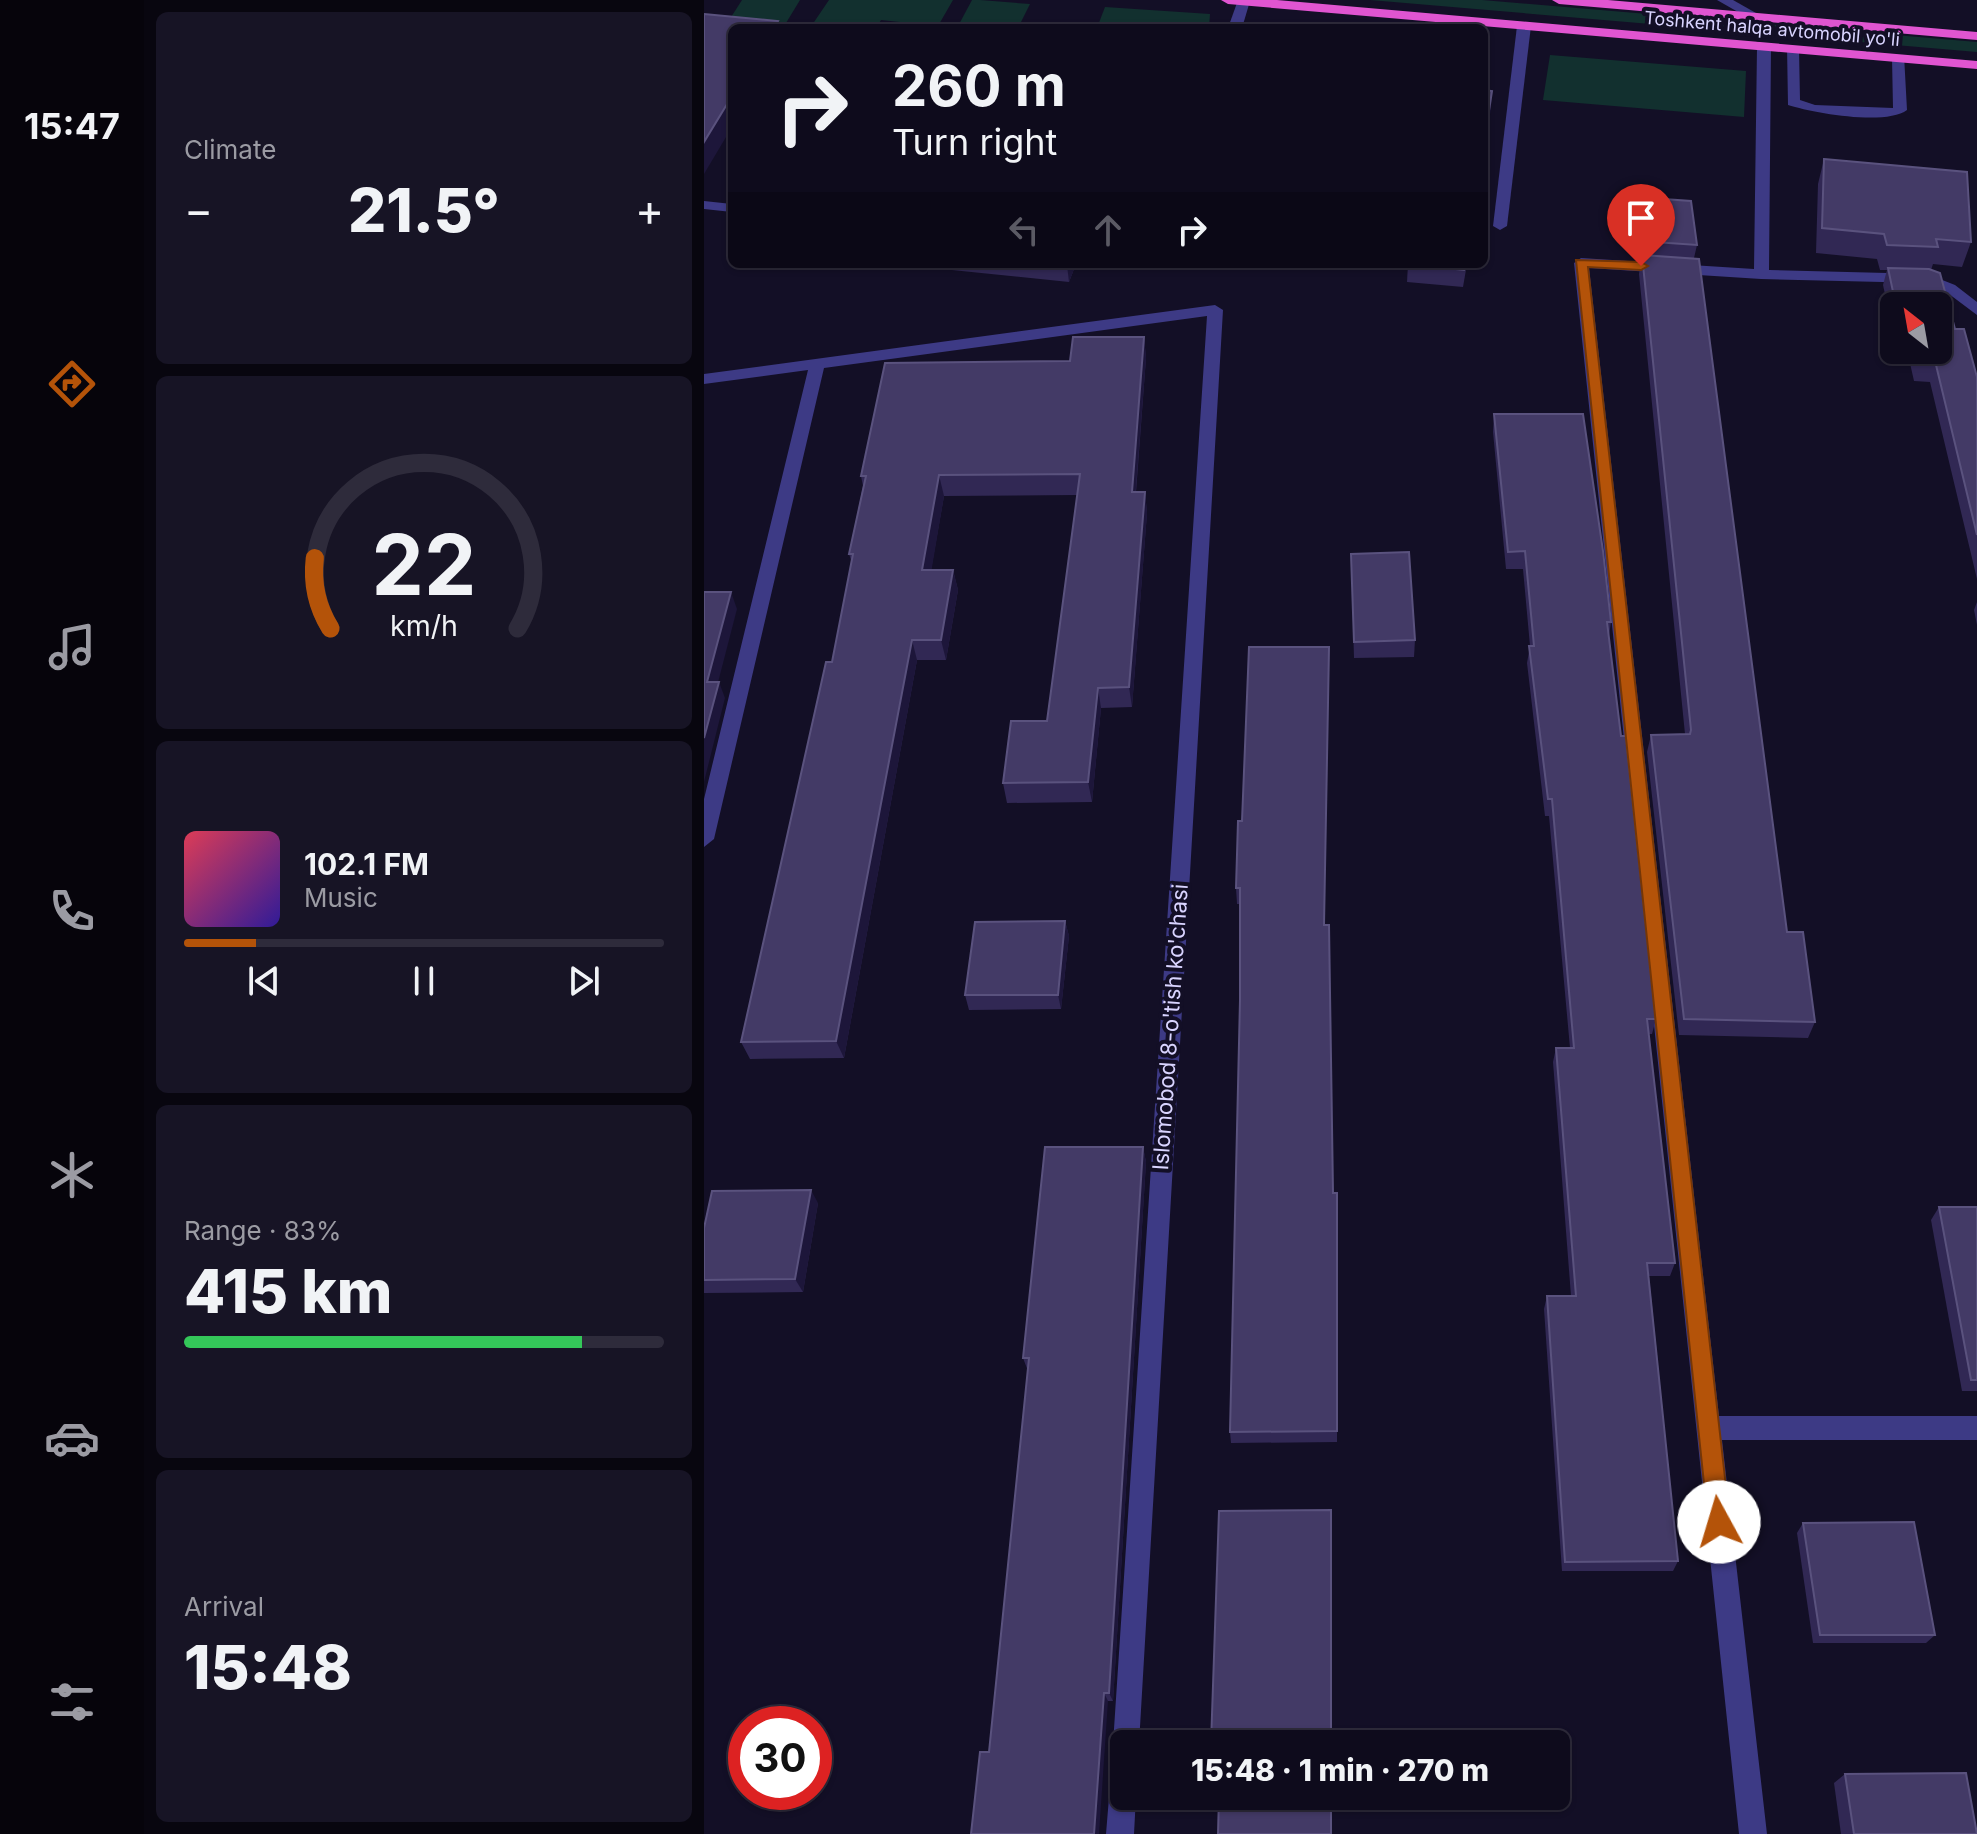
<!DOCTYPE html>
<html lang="en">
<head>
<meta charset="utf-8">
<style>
  :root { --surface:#0e0b1c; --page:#171425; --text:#f1f3f6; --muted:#9b9ba3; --line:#2e2b3b; --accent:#b45309 }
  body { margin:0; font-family:Inter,sans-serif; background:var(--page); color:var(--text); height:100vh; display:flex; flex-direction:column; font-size:30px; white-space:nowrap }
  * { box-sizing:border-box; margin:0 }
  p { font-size:26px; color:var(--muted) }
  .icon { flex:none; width:44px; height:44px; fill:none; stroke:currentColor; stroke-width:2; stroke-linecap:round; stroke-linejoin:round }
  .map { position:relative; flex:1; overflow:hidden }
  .drawer { display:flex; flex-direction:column; gap:12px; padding:12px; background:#08060f; width:560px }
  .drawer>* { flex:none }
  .banner { position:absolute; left:24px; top:24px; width:760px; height:244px; border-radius:12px; box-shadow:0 2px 6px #0004,0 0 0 2px var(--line); background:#0e0b1c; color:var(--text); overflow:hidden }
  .needle { width:52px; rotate:329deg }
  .fabs { position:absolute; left:1176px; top:292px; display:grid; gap:16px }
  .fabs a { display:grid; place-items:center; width:72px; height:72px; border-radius:12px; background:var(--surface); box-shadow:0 2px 6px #0004,0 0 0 2px var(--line); font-size:40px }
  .speed { position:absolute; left:24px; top:1706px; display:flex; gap:16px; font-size:40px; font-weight:700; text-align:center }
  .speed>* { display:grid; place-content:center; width:104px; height:104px; border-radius:50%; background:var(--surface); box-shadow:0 2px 6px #0004,0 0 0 2px var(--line); line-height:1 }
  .speed .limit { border:12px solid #d22; background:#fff; color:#111 }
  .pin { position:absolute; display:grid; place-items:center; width:68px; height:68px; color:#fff; margin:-82px -34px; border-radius:50% 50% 50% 0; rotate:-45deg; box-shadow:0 0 8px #0007 }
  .pin .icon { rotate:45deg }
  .me { position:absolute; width:88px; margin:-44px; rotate:354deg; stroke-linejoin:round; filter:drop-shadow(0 0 6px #0008) }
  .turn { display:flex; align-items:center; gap:28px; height:168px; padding:0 32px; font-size:36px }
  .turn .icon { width:104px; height:104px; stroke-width:2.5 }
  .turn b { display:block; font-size:56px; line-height:68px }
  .lanes { display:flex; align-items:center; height:76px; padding:0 32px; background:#0003; justify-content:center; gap:40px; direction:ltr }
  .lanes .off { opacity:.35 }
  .big { font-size:60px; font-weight:800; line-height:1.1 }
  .drawer .widget { flex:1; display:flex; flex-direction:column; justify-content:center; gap:12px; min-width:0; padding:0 28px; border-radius:12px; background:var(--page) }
  .drawer .dial { align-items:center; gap:0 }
  .dial svg { height:208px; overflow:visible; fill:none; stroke:var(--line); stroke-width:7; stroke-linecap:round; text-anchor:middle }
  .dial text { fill:var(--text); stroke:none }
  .song { display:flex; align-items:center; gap:24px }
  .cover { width:96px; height:96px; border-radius:12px; background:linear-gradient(135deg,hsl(350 70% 55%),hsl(250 70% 35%)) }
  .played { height:8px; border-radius:4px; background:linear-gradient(90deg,var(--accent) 15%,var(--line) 15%) }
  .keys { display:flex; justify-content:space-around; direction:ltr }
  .heat { display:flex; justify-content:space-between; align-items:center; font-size:44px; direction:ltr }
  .charge { height:12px; border-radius:6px; background:linear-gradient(90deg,#34c759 83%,var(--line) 0) }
  .trip { position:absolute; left:406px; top:1730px; width:460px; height:80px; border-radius:12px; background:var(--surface); box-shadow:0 2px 6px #0004,0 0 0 2px var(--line); font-weight:800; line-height:80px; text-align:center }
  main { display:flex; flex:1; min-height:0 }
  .dock { display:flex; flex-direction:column; width:144px; justify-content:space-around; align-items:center; background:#06040b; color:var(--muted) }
  .dock .icon { width:56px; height:56px }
  .dock .on { color:var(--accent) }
  .dock b { font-size:36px; color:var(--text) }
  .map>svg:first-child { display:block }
  .green { fill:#12302f }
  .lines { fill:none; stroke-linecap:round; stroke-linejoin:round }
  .service { fill:#3d3a85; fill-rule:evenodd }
  .minor { fill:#3d3a85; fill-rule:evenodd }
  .trunk { fill:#e055d1; fill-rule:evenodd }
  .wall { fill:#312854 }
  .shaded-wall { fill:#1d163a }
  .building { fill:#433a66; stroke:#5a527e; stroke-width:2 }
  .route { fill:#b45309; stroke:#753606; stroke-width:2 }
  .labels { text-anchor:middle; stroke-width:8; stroke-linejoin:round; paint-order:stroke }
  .far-street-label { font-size:18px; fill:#d9d4ff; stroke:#130f26 }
  .street-label { font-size:22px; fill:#d9d4ff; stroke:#130f26 }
</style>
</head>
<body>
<main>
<nav class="dock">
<b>15:47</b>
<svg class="icon on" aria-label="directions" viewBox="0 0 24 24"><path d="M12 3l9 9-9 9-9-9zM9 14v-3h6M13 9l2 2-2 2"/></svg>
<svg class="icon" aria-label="music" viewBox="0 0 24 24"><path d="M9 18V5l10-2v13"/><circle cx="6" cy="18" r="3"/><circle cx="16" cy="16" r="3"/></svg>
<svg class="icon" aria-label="phone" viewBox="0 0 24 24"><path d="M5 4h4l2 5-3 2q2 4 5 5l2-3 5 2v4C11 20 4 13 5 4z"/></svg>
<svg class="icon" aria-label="climate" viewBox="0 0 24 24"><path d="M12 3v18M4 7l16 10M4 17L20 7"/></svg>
<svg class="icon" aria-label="car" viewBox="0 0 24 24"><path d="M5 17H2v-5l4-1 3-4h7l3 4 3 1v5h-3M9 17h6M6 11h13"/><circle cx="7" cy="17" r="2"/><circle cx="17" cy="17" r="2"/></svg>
<svg class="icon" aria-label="filters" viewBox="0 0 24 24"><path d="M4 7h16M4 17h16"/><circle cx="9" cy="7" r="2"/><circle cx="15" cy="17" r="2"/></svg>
</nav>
<section class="drawer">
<div class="widget"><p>Climate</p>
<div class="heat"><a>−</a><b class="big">21.5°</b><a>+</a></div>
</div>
<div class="widget dial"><svg viewBox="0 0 100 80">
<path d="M14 69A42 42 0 1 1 86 69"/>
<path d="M14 69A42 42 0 0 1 8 42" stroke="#b45309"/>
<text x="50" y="56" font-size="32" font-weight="700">22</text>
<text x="50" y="72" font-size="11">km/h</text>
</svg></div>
<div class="widget">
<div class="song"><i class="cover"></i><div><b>102.1 FM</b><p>Music</p></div></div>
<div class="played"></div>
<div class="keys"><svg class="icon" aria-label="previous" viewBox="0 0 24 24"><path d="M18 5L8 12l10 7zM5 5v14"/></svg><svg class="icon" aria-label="pause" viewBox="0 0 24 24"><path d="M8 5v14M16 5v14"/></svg><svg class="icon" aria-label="next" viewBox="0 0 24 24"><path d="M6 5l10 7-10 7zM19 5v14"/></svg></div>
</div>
<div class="widget"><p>Range · 83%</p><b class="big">415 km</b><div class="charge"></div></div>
<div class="widget"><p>Arrival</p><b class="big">15:48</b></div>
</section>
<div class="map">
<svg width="1273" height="1834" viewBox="0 0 1273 1834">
  <rect width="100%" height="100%" fill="#130f26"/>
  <g class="green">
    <path d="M38,0H96L79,28L22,25Z"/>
    <path d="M125,0H249L234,26L177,20L172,28H106Z"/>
    <path d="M268,0H276L326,4L314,28H253Z"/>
    <path d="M666,0H778L1273,42V52Z"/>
    <path d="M401,7L506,14L505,28H393Z"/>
    <path d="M846,55L1042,71L1040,117L839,100Z"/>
  </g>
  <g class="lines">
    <g class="service">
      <path d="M1013,0H1029L1059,17L1048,20Z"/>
      <path d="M1083,46L1095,49L1096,100L1111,105L1189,108L1188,58L1200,55L1203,110C1182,126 1109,113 1084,105Z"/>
    </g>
    <g class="minor">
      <path d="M534,0L546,1L538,28H524Z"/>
      <path d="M820,22L827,26L803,226L796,230L789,226L813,26Z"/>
      <path d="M1060,43L1067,47L1065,270L1223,274L1251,285L1273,302V315L1241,291L1220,283L1057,279L885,268L1015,1416H1273V1440H1018L1063,1834H1035L870,263L877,258L1050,269L1053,47Z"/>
      <path d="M0,201L28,204V212L0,209Z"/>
      <path d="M511,305L519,310L435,1744H420V1756L413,1753L409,1744L503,316L120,368L10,839L0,847V799L104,370L0,384V374Z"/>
      <path d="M420,1760V1796H432L430,1834H402L407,1773L411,1764Z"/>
    </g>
    <g class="trunk">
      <path d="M517,0H573L1273,61V69L524,4Z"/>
      <path d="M848,0H904L1273,32V40L855,4Z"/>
    </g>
  </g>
  <g class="wall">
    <path d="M1120,159L1267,242L1258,267L1229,264L1227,270L1251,329L1273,377V579L1226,382L1210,381L1203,350H1234V306H1190V326H1188L1179,285L1183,270H1176L1173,259L1112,253L1114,184Z"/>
    <path d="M931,197L993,245L990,258L1083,932L1111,1022L1104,1038L975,1035L943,752L947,735L981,734L935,274L937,259H933L929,214Z"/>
    <path d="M189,264H372L365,282Z"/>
    <path d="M704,264H763L759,287L703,282Z"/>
    <path d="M440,337L442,358L432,492H441L443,513L428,707L397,708L388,802L303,803L299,783L343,721L373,495L240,496L227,570H249L254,590L242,660H213L140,1058L46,1059L37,1042L128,662L148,563L145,554L159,486L157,476L366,361Z"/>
    <path d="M790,414L907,622L905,636L952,1019L948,1034H945L971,1263L966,1276H945L974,1561L969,1571H858L840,1309L843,1296H867L849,1062L852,1048H866L845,816H841L823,663L826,646L819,569H802L789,432Z"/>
    <path d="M647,554L711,640L710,657L650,658Z"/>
    <path d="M1273,602V625L1270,610Z"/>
    <path d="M534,821L621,925L629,1193H633V1442L527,1443L526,1432L536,1000V904H533L532,888Z"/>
    <path d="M361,921L365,936L357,1009L265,1010L261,995Z"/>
    <path d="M439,1147L442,1162L409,1701H404L285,1752L324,1371L319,1358Z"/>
    <path d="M114,1203L99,1292L0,1293V1228Z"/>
    <path d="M1235,1207H1273V1391H1258L1227,1220Z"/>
    <path d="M1099,1523L1231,1635L1222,1643H1109L1093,1533Z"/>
    <path d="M1141,1774L1273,1834H1137L1130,1783Z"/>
    <path d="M507,1796H627L508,1800Z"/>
  </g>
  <g class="shaded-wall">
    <path d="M788,91L787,108L780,152V143Z"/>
    <path d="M28,96V127L0,174V142Z"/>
    <path d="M363,264H372L365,282L363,265Z"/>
    <path d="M440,337L442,358L430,513L428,492Z"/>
    <path d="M235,475L240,496L224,591L218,570Z"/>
    <path d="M441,492L443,513L428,707L425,687Z"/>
    <path d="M249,570L254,590L242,660L237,640Z"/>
    <path d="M27,592L33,609L10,698L3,682Z"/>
    <path d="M208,640L213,660L140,1058L132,1041Z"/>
    <path d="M15,682L21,698L0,782V738Z"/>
    <path d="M394,688L397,708L388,802L384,782Z"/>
    <path d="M361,921L365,936L357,1009L354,995Z"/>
    <path d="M439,1147L442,1162L409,1701L405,1693Z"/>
    <path d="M107,1190L114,1203L99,1292L91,1279Z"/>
    <path d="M400,1693L404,1701L395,1834H390Z"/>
  </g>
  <g class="building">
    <path d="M0,14L74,21L70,28H28V96L0,142Z"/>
    <path d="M780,90L788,91L780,143Z"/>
    <path d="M1120,159L1263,172L1267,242L1232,239L1234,247L1183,245L1180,234L1118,228Z"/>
    <path d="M931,197L987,201L993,245L936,241Z"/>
    <path d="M938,255L995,259L1083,932H1099L1111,1022L980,1019L947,735L986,734L987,730Z"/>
    <path d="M704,264H761L760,270Z"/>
    <path d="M1184,268L1225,269L1236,273L1251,329H1260L1273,377V535L1232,365L1216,364L1212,350H1234V306H1192Z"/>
    <path d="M369,337H440L428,492H441L425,687L394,688L384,782L299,783L307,721H343L376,474L235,475L218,570H249L237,640H208L132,1041L37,1042L122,662H128L149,554H145L162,476H157L181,363L366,361Z"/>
    <path d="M790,414H879L899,551L907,622H903L917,736H922L952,1019H943L971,1263H943L974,1561L861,1562L843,1296H872L852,1048H870L848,799H844L825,646H830L821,551L804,552Z"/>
    <path d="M705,552L711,640L650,642L647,554Z"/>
    <path d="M0,592H27L3,682H15L0,738Z"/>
    <path d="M545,647H625L620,925H625L629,1193H633V1431L526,1432L536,1000V888H532L534,821H538Z"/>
    <path d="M361,921L354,995H261L271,922Z"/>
    <path d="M341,1147H439L405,1693H400L390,1834H267L276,1752H285L325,1358H319Z"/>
    <path d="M107,1190L91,1279L0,1280V1228L8,1191Z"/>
    <path d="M1235,1207H1273V1380H1267Z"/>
    <path d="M627,1510V1744H507L515,1511Z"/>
    <path d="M1210,1522L1231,1635H1116L1099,1523Z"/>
    <path d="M1262,1773L1273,1834H1150L1141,1774Z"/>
    <path d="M515,1796H627V1834H514Z"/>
  </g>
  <path class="route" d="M872,260L937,262L944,266L937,270L884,267L1026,1522L1023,1530L1015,1533L1007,1530L1004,1522Z"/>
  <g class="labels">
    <g class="far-street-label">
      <text transform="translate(1068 29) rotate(5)" y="6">Toshkent halqa avtomobil yo'li</text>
    </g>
    <g class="street-label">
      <text transform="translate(466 1027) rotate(-86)" y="8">Islomobod 8-o'tish ko'chasi</text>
    </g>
  </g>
</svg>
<div class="fabs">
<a><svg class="needle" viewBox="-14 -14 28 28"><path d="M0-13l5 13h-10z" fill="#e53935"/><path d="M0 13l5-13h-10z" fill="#9b9ba3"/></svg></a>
</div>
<div class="speed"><div class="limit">30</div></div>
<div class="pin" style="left:937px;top:266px;background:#d93025"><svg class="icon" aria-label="arrive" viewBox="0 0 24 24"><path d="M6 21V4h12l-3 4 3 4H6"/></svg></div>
<svg class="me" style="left:1015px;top:1522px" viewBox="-20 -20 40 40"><circle r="19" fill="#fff"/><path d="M0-13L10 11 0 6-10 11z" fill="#b45309"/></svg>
<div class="trip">15:48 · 1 min · 270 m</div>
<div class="banner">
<div class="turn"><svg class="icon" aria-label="right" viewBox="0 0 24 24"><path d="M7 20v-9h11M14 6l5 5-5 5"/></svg><div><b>260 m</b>Turn right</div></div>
<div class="lanes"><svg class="icon off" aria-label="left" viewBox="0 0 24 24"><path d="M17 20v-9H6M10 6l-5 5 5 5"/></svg><svg class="icon off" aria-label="ahead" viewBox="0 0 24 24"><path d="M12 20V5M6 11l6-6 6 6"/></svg><svg class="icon" aria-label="right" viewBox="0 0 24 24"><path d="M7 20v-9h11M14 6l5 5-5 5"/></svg></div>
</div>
</div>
</main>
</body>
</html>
